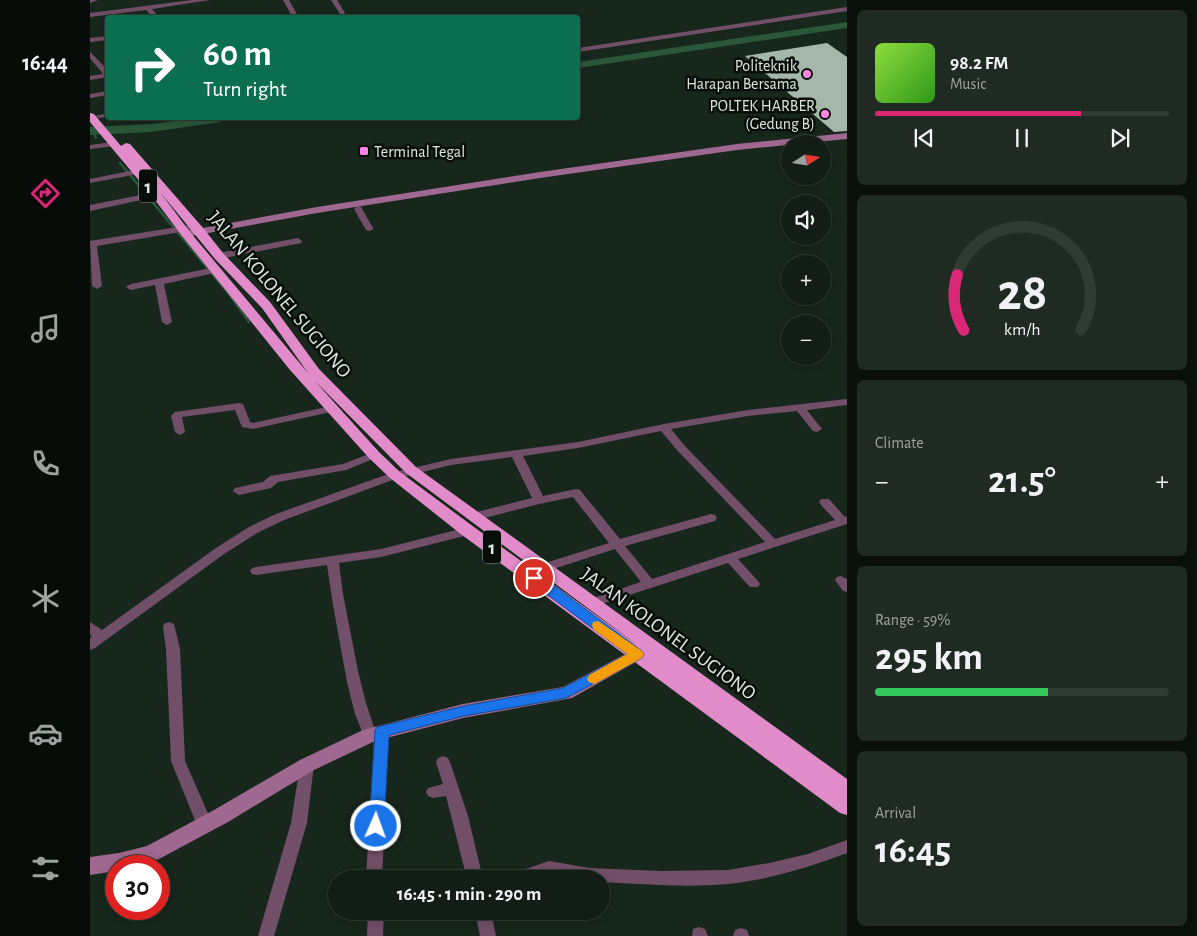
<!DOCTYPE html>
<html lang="en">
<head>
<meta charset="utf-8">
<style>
  :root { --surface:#111d15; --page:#1e2a22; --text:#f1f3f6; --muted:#9ca2a0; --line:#303b34; --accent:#db2777 }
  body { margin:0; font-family:"Alegreya Sans",sans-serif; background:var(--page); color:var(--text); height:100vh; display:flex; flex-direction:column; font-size:19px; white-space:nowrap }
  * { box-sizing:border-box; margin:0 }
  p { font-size:16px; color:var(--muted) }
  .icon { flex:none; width:28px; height:28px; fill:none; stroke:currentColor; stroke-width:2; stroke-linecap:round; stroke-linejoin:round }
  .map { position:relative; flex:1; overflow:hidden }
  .details { display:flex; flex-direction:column; gap:10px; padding:10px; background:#09100c; width:350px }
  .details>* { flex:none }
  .banner { position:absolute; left:15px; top:15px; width:475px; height:105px; border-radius:5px; box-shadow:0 2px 12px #0003,0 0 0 1px var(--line); background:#0b6e4f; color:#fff; overflow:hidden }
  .needle { width:32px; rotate:78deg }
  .tools { position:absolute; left:691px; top:135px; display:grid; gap:10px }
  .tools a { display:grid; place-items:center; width:50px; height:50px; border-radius:50%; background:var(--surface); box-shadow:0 2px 12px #0003,0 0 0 1px var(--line); font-size:25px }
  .speed { position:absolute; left:15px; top:855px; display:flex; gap:10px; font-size:25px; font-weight:700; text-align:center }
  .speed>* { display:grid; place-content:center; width:65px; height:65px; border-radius:50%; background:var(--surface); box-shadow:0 2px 12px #0003,0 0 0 1px var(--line); line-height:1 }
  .speed .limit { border:8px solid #d22; background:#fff; color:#111 }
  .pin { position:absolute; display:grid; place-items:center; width:42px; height:42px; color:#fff; margin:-21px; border:2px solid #fff; border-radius:50%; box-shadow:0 1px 5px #0007 }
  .me { position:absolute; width:55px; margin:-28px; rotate:2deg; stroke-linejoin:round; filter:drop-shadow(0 0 4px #0008) }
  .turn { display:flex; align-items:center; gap:18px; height:105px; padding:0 15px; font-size:22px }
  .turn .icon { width:65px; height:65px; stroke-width:2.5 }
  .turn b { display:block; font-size:35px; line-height:42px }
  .big { font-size:38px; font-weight:700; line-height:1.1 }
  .details .widget { flex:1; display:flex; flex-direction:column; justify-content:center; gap:8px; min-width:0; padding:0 18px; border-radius:8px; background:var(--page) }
  .details .dial { align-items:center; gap:0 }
  .dial svg { height:130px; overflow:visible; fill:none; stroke:var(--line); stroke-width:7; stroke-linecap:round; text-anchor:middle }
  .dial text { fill:var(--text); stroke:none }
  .song { display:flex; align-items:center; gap:15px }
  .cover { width:60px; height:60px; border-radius:8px; background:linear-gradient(135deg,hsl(90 70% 55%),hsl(110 70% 35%)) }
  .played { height:5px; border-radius:2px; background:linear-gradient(90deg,var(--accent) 70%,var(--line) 70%) }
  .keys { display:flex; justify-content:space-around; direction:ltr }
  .heat { display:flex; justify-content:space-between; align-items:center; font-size:28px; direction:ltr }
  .charge { height:8px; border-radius:4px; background:linear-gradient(90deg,#34c759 59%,var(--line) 0) }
  .trip { position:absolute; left:238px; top:870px; width:282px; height:50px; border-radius:25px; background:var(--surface); box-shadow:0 2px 12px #0003,0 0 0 1px var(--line); font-weight:700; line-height:50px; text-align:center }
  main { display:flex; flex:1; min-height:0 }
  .tabs { display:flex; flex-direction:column; width:90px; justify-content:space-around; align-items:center; background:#070c08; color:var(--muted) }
  .tabs .icon { width:35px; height:35px }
  .tabs .on { color:var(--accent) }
  .tabs b { font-size:22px; color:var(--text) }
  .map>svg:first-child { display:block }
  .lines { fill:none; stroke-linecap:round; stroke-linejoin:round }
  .stream-far1 { stroke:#2a5739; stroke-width:2 }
  .stream { stroke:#2a5739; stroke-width:2.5 }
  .river { fill:#2a5739; fill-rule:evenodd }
  .building { fill:#a4b7a8 }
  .street { fill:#724f68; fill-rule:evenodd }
  .secondary { fill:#9f6890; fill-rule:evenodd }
  .highway { fill:#e18bca; fill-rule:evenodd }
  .route { fill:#1a73e8; stroke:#114b97 }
  .slow { fill:#f59e0b }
  .poi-dot { fill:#fe86e0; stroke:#070e09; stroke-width:2 }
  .labels { text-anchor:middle; stroke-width:5; stroke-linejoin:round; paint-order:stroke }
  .far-poi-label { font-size:16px; fill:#dee8e1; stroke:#070e09; text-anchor:end }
  .shield { fill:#070e09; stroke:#9ea7a0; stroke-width:1 }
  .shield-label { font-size:19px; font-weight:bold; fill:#dee8e1 }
  .street-label { font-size:20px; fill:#dee8e1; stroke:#070e09 }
</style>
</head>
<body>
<main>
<nav class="tabs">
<b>16:44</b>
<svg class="icon on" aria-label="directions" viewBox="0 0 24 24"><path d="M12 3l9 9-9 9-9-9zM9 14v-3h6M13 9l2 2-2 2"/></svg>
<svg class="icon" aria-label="music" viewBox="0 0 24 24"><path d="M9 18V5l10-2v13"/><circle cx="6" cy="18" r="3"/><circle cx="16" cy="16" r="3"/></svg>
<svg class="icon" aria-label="phone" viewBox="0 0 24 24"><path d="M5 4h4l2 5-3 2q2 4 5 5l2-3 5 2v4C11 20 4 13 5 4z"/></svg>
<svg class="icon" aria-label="climate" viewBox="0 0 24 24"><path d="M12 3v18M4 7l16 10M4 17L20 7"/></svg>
<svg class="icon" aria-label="car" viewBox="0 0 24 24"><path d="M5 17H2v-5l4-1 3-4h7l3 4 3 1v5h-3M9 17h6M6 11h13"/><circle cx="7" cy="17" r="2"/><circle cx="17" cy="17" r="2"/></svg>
<svg class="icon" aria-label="filters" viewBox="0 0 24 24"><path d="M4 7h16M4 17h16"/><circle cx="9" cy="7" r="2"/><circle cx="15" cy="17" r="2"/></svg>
</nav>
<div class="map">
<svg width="757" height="936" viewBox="0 0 757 936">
  <rect width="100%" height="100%" fill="#17271c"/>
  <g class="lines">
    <path class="stream-far1" d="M3,131L6,138"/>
    <path class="stream" d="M30,163L139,294L159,322"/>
    <g class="river">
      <path d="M757,22V28L488,68V62Z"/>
      <path d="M108,118H136L130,122L61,132L0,135V127L61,124Z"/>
    </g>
  </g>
  <path class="building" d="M737,43L757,57V131L744,132L655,56Z"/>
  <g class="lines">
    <g class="street">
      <path d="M0,0H8L0,3Z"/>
      <path d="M102,0H120L62,9L70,18H63L56,10L0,17V13Z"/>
      <path d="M193,0H199L209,18H203Z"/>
      <path d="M241,0H247L255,13L254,14H250Z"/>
      <path d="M757,7V11L488,52V48Z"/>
      <path d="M18,36V40L0,42V38Z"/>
      <path d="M0,52L18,70V77L0,80V76L13,74L0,58Z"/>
      <path d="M18,91V95L0,98V94Z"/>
      <path d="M18,113V117L9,118L5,116Z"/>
      <path d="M22,142L26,144L25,146L0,149V145Z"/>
      <path d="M45,170L49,172L48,174L0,183V179Z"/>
      <path d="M66,192L70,194L69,196L0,211V205Z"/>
      <path d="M268,206L271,207L283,228L282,230L279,231L276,230L264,209Z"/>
      <path d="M106,224L109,225V229L7,246L12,286L7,289L2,286L0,241Z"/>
      <path d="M208,238L212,241L211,243L129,259L125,256L129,253Z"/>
      <path d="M126,267L131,270L129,272L74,284L82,322L77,325L72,322L65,285L41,290L36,287L41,284Z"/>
      <path d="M757,399V405L717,410L732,429L727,432L723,431L707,411L658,416L581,429L594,445L685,539L745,520L731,505L729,502L731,499H739L755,517L757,516V524L648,559L668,581L670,584L668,587H660L638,563L505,606H497L495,603L497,600L551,582L525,549L457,571H449L447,568L449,565L519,543L483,497L449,504L383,521L377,517L379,514L442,498L422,457L361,465L308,478L194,520L167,533L134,554L5,648L0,650V638L2,637L0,634V622L12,630L126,548L159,527L186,514L301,473L361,459L488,442L574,424L658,410ZM571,431L586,449L675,542L562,579L535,546L625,521L627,518L625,515L621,514L530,539L490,490L486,489L453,496L433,456L488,448Z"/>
      <path d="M149,403L153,404L160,422L163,423L241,406L246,409L241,412L163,429L152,427L145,410L92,417L95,432L90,435L85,432L81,416L85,412Z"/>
      <path d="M284,452L290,455L288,457L256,470L188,482L181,488L149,495L143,491L145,488L173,482L180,476L253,464Z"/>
      <path d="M378,527L382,528L384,531L382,534L291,557L249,563L253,594L268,671L276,703L285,730L287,727L292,726L297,727L299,731L292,879H276L284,739L280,740L275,739L265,714L257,682L243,605L237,565L166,575L162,574L160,571L162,568L166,567L291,549Z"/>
      <path d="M751,576L757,579V592L753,591L745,580L747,577Z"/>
      <path d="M79,622L84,624L90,649L95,761L123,825L120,829L115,831L110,829L107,825L81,761L76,649L73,627L74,624Z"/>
      <path d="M353,756L358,758L360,762L378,816L393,879H377L356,796L343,798L338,796L336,792L338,788L353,784L346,762L348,758Z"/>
      <path d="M217,759L222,761L224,765L217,823L184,936H168L201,823L210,765L212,761Z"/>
      <path d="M757,840V853C719,867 679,880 638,884C596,888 553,884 511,882V879H483L459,875L447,879H419L421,874L459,861L500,868L571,871L638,870L679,863L718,854Z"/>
      <path d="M278,911H294L293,936H277Z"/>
      <path d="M385,911H401L406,936H390Z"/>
      <path d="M609,927L615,929L618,936H602L603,929Z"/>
      <path d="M651,928L657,930L659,936H643L645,930Z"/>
    </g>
    <g class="secondary">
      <path d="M757,133V139L647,150L450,178L227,213L96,237L90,234L96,231L227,207L450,172L647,144Z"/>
      <path d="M556,643L562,645L565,649L562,653L482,698L373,718L285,741L224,770L138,822L69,859L45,866H26V871L0,875V857L29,853L57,846L124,810L210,760L273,730L373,704L473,687Z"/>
    </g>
    <path class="highway" d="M0,113L4,114L31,146L36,143L40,144L114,229L133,253L180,302L229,369L326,467L757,779V815L750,813L372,535L300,478L279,458L200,370L92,236L62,196L0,122ZM70,192L125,259L172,308L218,373L100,232ZM224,380L316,473L550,647L384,527L310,472L289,452Z"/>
  </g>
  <path class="route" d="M444,573L448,574L552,651L554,654L552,658L476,698L374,716L299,735L294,826L292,830L286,832L281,830L279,826L285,731L287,727L374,706L473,688L537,654L439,581L437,578L439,574Z"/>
  <path class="slow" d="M508,621L552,651L554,654L552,658L504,684L499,682L497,679L499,675L537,654L503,629L502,625L503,622Z"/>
  <g class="poi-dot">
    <circle cx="717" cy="74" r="5"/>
    <circle cx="735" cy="114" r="5"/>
    <rect x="269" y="146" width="10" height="10" rx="2.5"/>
  </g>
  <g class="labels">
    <g class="far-poi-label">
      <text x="707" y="71">Politeknik<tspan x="707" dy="18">Harapan Bersama</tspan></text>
      <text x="725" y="111">POLTEK HARBER<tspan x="725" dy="18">(Gedung B)</tspan></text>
      <text x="284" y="157" text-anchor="start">Terminal Tegal</text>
    </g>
    <g class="shield">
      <rect x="49" y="169.5" width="18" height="33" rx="4"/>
      <rect x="393" y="530.5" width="18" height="33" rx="4"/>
    </g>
    <g class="shield-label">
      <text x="58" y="193">1</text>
      <text x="402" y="554">1</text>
    </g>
    <g class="street-label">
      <text transform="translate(190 294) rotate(50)" y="7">JALAN KOLONEL SUGIONO</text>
      <text transform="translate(579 633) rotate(36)" y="7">JALAN KOLONEL SUGIONO</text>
    </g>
  </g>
</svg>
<div class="tools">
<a><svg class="needle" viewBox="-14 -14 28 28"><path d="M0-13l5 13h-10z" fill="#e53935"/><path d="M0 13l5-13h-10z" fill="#9ca2a0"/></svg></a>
<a><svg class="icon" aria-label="sound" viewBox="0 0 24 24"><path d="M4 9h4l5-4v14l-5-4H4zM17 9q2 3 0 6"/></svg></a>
<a>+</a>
<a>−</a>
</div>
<div class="speed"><div class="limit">30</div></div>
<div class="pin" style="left:444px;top:578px;background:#d93025"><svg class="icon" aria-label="arrive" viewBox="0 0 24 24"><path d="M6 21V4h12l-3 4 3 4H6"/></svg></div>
<svg class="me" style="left:286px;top:826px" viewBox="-20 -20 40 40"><circle r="17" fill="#1a73e8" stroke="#fff" stroke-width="3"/><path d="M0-11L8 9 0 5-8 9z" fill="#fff"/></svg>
<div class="trip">16:45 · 1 min · 290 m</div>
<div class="banner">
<div class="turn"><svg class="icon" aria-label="right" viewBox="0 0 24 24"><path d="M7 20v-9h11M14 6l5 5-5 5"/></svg><div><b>60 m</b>Turn right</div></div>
</div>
</div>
<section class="details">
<div class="widget">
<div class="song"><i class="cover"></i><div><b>98.2 FM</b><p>Music</p></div></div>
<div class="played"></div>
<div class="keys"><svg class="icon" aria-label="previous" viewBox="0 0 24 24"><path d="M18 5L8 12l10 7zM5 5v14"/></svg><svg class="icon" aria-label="pause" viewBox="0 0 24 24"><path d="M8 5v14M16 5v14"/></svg><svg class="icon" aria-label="next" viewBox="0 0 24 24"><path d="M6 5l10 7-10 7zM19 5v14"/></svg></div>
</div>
<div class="widget dial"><svg viewBox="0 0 100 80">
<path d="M14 69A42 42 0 1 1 86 69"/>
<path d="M14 69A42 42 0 0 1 10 35" stroke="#db2777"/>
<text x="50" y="56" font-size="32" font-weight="700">28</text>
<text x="50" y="72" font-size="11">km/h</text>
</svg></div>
<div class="widget"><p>Climate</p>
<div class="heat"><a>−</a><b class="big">21.5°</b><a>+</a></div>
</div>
<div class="widget"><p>Range · 59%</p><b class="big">295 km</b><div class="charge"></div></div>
<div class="widget"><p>Arrival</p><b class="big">16:45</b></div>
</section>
</main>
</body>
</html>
